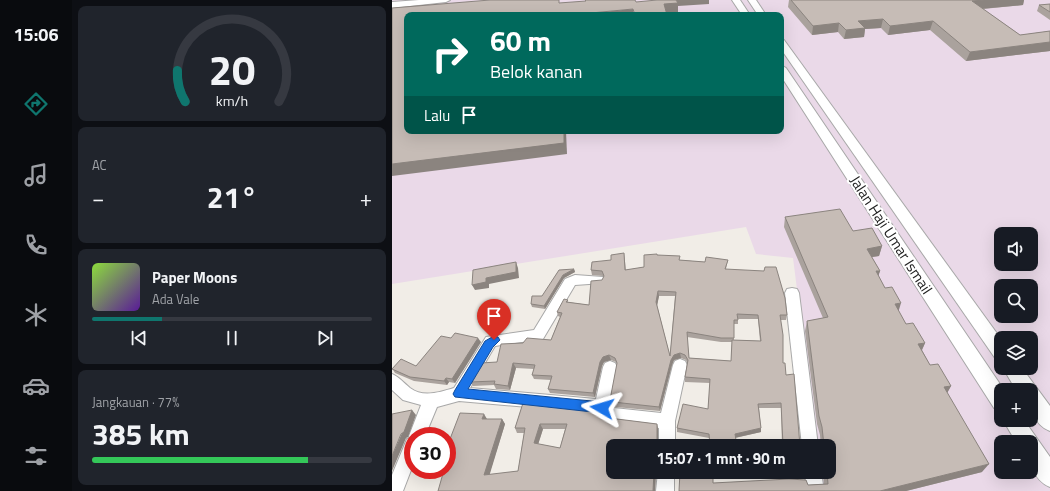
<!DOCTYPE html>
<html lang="id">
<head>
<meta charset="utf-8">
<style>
  :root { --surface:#171b24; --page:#20242c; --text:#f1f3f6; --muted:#9ea1a6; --line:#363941; --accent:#0f766e }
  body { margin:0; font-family:"Titillium Web",sans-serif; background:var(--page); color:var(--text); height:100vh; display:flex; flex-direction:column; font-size:15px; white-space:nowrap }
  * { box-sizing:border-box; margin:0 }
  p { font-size:13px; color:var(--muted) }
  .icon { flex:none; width:22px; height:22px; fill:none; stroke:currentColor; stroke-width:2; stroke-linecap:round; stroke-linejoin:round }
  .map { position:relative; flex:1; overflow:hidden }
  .sheet { display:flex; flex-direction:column; gap:6px; padding:6px; background:#0d0f14; width:320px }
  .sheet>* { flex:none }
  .guide { position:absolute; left:12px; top:12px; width:380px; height:122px; border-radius:8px; box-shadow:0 4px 16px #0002; background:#00695c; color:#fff; overflow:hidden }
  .buttons { position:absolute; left:602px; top:227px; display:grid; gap:8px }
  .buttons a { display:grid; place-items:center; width:44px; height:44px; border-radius:8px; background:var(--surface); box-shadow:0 4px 16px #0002; font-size:20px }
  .speed { position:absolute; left:12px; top:427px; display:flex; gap:8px; font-size:20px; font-weight:700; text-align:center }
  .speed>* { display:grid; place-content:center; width:52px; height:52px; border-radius:50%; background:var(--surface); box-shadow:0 4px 16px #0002; line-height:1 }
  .speed .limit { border:6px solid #d22; background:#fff; color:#111 }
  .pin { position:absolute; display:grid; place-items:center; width:34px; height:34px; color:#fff; margin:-41px -17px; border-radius:50% 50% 50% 0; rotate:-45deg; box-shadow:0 0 4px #0007 }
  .pin .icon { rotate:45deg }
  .me { position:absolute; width:44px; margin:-22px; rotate:277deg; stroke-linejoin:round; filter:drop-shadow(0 0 3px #0008) }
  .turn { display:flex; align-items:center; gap:14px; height:84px; padding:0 20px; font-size:18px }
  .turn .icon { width:52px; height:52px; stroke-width:2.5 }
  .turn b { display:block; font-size:28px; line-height:34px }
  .then { display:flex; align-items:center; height:38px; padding:0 20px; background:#0003; gap:8px; font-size:15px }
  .big { font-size:30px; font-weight:700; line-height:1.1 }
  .sheet .widget { flex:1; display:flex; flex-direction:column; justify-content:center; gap:6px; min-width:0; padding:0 14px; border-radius:8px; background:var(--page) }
  .sheet .dial { align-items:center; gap:0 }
  .dial svg { height:104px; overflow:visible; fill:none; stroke:var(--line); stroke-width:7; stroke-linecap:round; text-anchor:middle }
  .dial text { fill:var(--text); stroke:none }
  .song { display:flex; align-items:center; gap:12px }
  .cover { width:48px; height:48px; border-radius:6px; background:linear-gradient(135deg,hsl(90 70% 55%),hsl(270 70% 35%)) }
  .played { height:4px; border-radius:2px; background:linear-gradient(90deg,var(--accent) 25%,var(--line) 25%) }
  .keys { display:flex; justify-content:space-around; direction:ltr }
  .heat { display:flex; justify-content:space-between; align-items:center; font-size:22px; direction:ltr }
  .charge { height:6px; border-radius:3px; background:linear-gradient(90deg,#34c759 77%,var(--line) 0) }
  .trip { position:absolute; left:214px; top:439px; width:230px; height:40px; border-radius:8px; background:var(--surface); box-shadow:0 4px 16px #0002; font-weight:700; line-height:40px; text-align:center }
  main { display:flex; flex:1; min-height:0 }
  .tabs { display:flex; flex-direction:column; width:72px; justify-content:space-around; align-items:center; background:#090b0e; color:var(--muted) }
  .tabs .icon { width:28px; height:28px }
  .tabs .current { color:var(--accent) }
  .tabs b { font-size:18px; color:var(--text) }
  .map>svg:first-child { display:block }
  .industrial { fill:#ead9e8; fill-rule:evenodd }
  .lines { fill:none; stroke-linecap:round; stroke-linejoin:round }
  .minor-casing { stroke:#a8a8a8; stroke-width:2 }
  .tertiary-casing { stroke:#a8a8a8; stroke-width:2 }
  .minor { fill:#fff; fill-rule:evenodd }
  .tertiary { fill:#fff; fill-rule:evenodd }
  .wall { fill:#aaa29d; fill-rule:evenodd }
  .shaded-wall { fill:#8b847f }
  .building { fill:#c6bcb6; stroke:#8b847f; fill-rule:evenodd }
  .route { fill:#1a73e8; stroke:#114b97 }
  .labels { text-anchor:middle; stroke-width:4; stroke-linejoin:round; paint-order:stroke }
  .street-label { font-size:15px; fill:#212121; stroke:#fff }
</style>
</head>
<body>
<main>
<nav class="tabs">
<b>15:06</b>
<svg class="icon current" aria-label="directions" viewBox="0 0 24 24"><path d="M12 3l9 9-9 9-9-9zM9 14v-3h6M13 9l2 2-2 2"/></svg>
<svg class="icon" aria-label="music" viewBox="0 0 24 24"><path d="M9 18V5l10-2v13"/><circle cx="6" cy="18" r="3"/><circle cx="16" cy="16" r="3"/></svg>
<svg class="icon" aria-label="phone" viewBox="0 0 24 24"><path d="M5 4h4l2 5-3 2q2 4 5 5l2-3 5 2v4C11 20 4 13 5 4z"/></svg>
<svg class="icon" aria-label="climate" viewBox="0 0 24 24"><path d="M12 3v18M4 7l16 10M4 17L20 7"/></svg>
<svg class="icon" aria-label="car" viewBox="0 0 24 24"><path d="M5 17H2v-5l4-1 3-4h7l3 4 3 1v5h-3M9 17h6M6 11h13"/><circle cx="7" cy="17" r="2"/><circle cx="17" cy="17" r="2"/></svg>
<svg class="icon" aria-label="filters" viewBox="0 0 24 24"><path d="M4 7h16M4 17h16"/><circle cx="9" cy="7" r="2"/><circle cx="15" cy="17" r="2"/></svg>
</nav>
<section class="sheet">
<div class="widget dial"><svg viewBox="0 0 100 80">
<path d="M14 69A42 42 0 1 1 86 69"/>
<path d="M14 69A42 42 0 0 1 8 45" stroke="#0f766e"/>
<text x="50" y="56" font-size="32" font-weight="700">20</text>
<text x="50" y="72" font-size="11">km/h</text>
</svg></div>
<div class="widget"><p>AC</p>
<div class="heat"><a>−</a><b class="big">21°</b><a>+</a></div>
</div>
<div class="widget">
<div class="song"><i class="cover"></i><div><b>Paper Moons</b><p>Ada Vale</p></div></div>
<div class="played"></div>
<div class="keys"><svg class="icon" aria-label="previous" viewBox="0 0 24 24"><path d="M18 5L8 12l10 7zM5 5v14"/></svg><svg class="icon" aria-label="pause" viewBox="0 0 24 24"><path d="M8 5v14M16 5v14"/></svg><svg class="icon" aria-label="next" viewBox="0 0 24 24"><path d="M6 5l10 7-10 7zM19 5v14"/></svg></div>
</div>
<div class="widget"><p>Jangkauan · 77%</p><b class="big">385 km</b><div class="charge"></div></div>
</section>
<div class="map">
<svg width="658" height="491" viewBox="0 0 658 491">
  <rect width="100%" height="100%" fill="#f1ede7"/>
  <path class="industrial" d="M0,0H658V491H431L428,472H437V446H425L401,258L364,254L354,227L0,284ZM15,15H389V131H15ZM609,234H639V264H609ZM609,286H639V316H609ZM609,338H639V368H609ZM609,390H639V420H609ZM609,442H639V472H609Z"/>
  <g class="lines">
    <defs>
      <g id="minor">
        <path d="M183,275L211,277L212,280L211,283L183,285L151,339L103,346L78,388L204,399L211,367L213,363L218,361L223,363L225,367L218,405L222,408L269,413L281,365L283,361L288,359L293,361L295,365L283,421V446H267V428L219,422L205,413L67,401L45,407L33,436H21V465L11,491H0V475L15,439L18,438L17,436L29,405L11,400L0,390V374C7,377 12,383 18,388C31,398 48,392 62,388L94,337L142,330L173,279Z"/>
        <path d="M400,288L405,289L407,293L426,446H410L393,293L395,289Z"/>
        <path d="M266,472H282V491H264Z"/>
        <path d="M413,472H429L432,491H414Z"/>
      </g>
      <g id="tertiary">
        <path d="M27,0H58L54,2L0,8V2Z"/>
        <path d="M340,0H348L358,15H350Z"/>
        <path d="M356,0H364L374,15H366Z"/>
        <path d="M389,39L392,40L609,339V361L603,358L389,49Z"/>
        <path d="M389,65L394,68L612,390H609V411L602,408L389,76Z"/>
        <path d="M611,368H630L658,406V431C640,424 639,407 639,390H624Z"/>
        <path d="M611,420H632L658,457V487C638,478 639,460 639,442H624Z"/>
      </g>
    </defs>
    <use href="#minor" class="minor-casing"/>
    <use href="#tertiary" class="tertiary-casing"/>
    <use href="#minor" class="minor"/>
    <use href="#tertiary" class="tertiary"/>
  </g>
  <g class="wall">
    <path d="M397,0H632L631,5L591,9L628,35L658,31V51L574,61L538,30L496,35L489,28L473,29L472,37L452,39L446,32L420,35L396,7Z"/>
    <path d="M658,4V20L645,11L647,5Z"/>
    <path d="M393,217L461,231L490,246L487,256L480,257L488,271L486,276L514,324L533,343L530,350L538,365L559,386L555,393L590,472L514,491H287L322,483L416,485L432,484L431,472H437V446H429L428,435L425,424L413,331L415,321L431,318L392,227Z"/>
    <path d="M232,253L234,270L252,267L265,255L288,260L313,262L336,260L335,264L334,269L395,315L394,320H388L391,363L394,375L408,446H390L389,408H367L369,428V432L343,438H317L285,432V428L316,409L318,383L293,382V377L295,363L294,360L289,358L282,360L280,365L268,411L223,407L220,404L218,400L225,364L224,362L219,360L212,362L210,366L203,397L158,393L156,389L159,380L142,379L140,375L142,369L124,368L118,390L104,389L102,385L81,386L78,382L131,343L159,340L168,317L166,316L165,312L176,300V302L197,305L212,277L211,276L200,275L199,270L219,260ZM267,296H283L278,356L265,305ZM346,319H366L368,341L342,340V324H346ZM295,337L329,342H340L339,361L297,358Z"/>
    <path d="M182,269L183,272L172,278L153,309L140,307L139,304L150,296Z"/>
    <path d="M59,338L89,342L63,383L57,382L55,385L22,381L3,373L0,368L24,366Z"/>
    <path d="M131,403L217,418L265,424L266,429L221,446L264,472L263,491H46L55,470L58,439L95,419H110L113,424L97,475L126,471L132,433H125L123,428ZM151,429H173L168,448L146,444Z"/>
  </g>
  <g class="shaded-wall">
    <path d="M283,0H317V4L286,6V12L272,14V4Z"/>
    <path d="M593,0H632L631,5L577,10L580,1Z"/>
    <path d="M241,9L242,15H178Z"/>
    <path d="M491,19L489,28L473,29L472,37L452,39L454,30L466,21Z"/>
    <path d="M541,21L538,30L496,35L498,26Z"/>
    <path d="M447,23L446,32L420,35L421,26Z"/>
    <path d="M658,42V51L574,61L578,52Z"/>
    <path d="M172,131H174L175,154L0,176V164Z"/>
    <path d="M490,246L487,256L473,258L475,249Z"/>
    <path d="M124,262L126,268L127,278L97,284V288L83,290L80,285L94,278Z"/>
    <path d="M182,269L183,272L172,278L153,309L152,306L171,275Z"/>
    <path d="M484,271H488L485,280Z"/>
    <path d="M266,291L267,296L265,306L264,302Z"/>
    <path d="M509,303L506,313L503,304Z"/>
    <path d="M86,338L89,342L63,383L60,379Z"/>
    <path d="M533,343L529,352L526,344Z"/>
    <path d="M288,353L289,358L282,360L280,365L268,411L267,407L279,360L282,355Z"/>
    <path d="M217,355L219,360L212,362L210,366L203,397L201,393L208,362L211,357Z"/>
    <path d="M121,363L124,368L118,390L116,386Z"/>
    <path d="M54,378L57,382L55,385L52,381Z"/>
    <path d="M559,386L554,395L552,387Z"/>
    <path d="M20,410L24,415L16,437L14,438L0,471V456Z"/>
    <path d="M92,414L95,419L93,424L90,419Z"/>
    <path d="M110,419L113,424L96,480L92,475Z"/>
    <path d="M148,424L151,429L145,448L142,443Z"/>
    <path d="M265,424L266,429V446L265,441Z"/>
    <path d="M369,428V432L342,438L343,434Z"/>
    <path d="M597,464L590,472L514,491H488Z"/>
    <path d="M262,472H264L263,491H261Z"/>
  </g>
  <g class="building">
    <path d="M98,0H167V3L194,1L193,0H243L244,2L265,0H284L286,3L272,4L275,15H243L241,9L178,15H15V131H172V143L0,164V8Z"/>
    <path d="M399,0H593L580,1L628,35L658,31V42L578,52L541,21L498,26L491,19L466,21L473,28L454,30L447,23L421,26Z"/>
    <path d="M658,4V12L647,5Z"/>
    <path d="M448,209L461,231L480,228L490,246L475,249L488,271H484L493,288L500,287L509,303L503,304L514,324L521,323L533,343L526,344L538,365L546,364L559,386L552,387L597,464L488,491H287L288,472H321V483L397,479L414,480L416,485L436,484L435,472H437V446H432L430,427L427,416L415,321L436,317L393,217Z"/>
    <path d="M232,253L233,270L252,267V255L265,254V255L288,256L287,260L313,262L314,257L336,260L333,269L372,271L373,267H384L393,298L395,315H388L391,335V363H393L394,375L402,374L408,446L391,445L389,403L366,404L369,428L343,434L345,446H318L317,434L285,428L291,404L316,409L318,379L293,377L296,360L293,355L288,353L282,355L279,360L267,407L221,402L218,400L225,363L223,358L217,355L211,357L208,362L201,393L156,389L160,376L140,375L143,365L121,363L116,386L102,384L103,381L78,382L89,363L105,362L109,344L131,343L135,338L159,340L170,313L165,312L172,299L176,300L174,302L197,305L199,281L210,280L212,276L210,271L199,270L200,262L219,260V255ZM266,291L284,292L278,356L264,302ZM345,314L366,315L369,341L340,340L339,361L297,358L295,332L329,338H342V320H346Z"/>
    <path d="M124,262V272L94,278V282L80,285L81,270Z"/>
    <path d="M182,269L171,275L152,306L139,304L140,296H150L167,270Z"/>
    <path d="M63,333L86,338L60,379L54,378L52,381L18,377L0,369L9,359L24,366L49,336L59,338Z"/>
    <path d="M131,403L203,409L217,418L265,424V441L267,443V446H221V472H262L261,491H46L52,470H55V438L58,439L68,413L92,414L90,419H110L92,475L126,471L133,428H123ZM148,424H175L168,448L142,443Z"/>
    <path d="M20,410L12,432L9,434L0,456V414Z"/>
    <path d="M367,440H383L384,446H367Z"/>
  </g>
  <path class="route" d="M102,336L106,337L108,340L101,347L76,389L210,402L215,404L216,408L215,412L210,413L63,397L61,394L63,390L93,341Z"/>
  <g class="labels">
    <g class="street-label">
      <text transform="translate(499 235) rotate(57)" y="5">Jalan Haji Umar Ismail</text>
    </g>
  </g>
</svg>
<div class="buttons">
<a><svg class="icon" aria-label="sound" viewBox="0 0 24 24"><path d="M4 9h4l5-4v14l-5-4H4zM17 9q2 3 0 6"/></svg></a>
<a><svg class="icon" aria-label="search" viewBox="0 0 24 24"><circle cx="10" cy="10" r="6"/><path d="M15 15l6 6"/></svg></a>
<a><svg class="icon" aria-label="layers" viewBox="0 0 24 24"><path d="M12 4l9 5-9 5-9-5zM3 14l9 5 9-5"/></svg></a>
<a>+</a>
<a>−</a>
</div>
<div class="speed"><div class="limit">30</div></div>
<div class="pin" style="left:102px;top:340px;background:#d93025"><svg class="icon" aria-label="arrive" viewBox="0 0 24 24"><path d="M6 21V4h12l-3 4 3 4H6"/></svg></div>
<svg class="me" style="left:210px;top:408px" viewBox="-20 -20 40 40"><path d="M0-17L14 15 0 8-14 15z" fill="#1a73e8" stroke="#fff" stroke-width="4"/></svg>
<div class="trip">15:07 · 1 mnt · 90 m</div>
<div class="guide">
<div class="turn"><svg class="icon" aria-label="right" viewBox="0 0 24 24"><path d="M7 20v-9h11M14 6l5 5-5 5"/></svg><div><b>60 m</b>Belok kanan</div></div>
<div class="then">Lalu<svg class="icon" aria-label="arrive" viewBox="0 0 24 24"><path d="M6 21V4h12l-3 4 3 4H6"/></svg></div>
</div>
</div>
</main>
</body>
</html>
